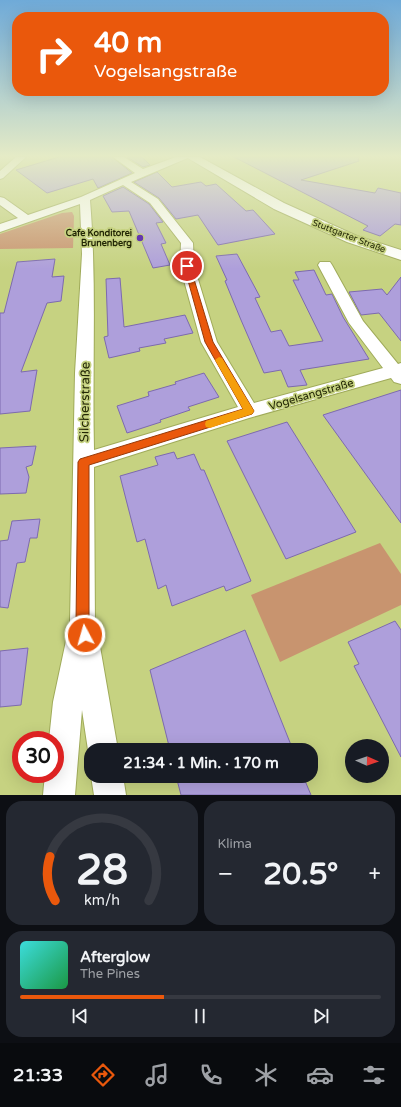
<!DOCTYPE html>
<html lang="de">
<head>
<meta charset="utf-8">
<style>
  :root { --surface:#171b24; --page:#242831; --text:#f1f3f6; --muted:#9ea1a6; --line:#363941; --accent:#ea580c }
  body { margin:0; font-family:"Varela Round",sans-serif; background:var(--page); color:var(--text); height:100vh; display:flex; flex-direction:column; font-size:15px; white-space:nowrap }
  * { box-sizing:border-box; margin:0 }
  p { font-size:13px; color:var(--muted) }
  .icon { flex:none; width:22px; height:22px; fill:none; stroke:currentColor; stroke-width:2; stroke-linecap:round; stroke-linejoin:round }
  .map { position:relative; height:795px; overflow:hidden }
  .details { display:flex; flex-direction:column; gap:6px; padding:6px; background:#0d0f14; flex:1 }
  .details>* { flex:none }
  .hud { position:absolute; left:12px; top:12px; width:377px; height:84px; border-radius:16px; box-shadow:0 4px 16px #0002; background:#ea580c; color:#fff; overflow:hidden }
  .needle { width:26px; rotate:92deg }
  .tools { position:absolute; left:345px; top:739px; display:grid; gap:8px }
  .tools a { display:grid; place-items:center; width:44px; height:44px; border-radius:50%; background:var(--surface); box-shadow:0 4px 16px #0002; font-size:20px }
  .speed { position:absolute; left:12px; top:731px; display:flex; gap:8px; font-size:20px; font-weight:700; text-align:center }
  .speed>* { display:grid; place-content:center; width:52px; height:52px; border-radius:50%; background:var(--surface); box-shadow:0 4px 16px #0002; line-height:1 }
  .speed .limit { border:6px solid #d22; background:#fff; color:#111 }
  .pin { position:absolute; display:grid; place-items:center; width:34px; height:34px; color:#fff; margin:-17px; border:2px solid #fff; border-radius:50%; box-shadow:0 1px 4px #0007 }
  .me { position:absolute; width:44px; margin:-22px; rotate:354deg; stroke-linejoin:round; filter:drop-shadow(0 0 3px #0008) }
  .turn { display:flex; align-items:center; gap:14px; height:84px; padding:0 16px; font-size:18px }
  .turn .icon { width:52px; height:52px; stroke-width:2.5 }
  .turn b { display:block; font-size:28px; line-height:34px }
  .big { font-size:30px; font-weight:700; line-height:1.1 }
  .details .tile { flex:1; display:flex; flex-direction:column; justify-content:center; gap:6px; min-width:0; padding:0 14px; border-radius:16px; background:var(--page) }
  .details .dial { align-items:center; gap:0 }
  .dial svg { height:104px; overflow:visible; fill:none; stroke:var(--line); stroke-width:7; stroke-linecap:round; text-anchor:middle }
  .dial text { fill:var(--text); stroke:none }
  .song { display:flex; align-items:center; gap:12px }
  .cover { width:48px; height:48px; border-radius:6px; background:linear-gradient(135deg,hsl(180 70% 55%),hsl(140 70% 35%)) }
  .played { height:4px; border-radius:2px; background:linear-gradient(90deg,var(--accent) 40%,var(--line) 40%) }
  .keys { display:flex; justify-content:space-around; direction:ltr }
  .heat { display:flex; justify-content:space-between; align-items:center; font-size:22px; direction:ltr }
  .details .tiles { flex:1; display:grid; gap:6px; grid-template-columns:1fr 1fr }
  .tile:last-child { grid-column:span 2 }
  .trip { position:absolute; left:84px; top:743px; width:234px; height:40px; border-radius:16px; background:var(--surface); box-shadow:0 4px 16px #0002; font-weight:700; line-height:40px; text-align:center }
  .menu { display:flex; height:64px; justify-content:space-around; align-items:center; background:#090b0e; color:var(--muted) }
  .menu .icon { width:28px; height:28px }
  .menu .active { color:var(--accent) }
  .menu b { font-size:18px; color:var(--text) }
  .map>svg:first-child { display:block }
  .green { fill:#c8946f }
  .building { fill:#ae9fdb; stroke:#7d6aaf }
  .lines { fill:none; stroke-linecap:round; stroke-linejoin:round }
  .street-casing { stroke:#a0ab5a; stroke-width:2 }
  .secondary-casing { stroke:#a0ab5a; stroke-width:2 }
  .street { fill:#fff; fill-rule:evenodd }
  .secondary { fill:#fff; fill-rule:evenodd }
  .route { fill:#ea580c; stroke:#983908 }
  .slow { fill:#f59e0b }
  .poi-dot { fill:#6437af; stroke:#c6d281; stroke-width:1.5 }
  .labels { text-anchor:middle; stroke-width:3.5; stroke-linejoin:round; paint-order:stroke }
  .far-poi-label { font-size:9px; font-weight:bold; fill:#232705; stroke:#c6d281; text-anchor:end }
  .far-street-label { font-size:9px; fill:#232705; stroke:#c6d281 }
  .street-label { font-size:11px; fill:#232705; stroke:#c6d281 }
  .near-street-label { font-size:13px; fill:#232705; stroke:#c6d281 }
</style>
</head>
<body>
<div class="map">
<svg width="401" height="795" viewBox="0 0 401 795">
  <rect width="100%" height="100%" fill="#c6d281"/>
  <g class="green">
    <path d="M72,212L74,216L73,248L0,249V234L62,213Z"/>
    <path d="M380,543L401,574V605L280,662L251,595Z"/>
  </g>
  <g class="building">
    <path d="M59,157H112L132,173L98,188L93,179L47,193L16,170Z"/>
    <path d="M127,157H142L150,165L143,167Z"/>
    <path d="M234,157H358L359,161L301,180L375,193L378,188L401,193V225L395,224L380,236L363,230L368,226Z"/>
    <path d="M157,172L172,187L201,182L206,186L216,184L246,211L253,210L275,234L218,245L198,215L176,219L159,198L134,182Z"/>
    <path d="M123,187L149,204L163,222L156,223L166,243L161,244L170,265L153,268L129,211L112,212L103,196Z"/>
    <path d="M237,254L260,297L255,298L271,332L281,330L289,346L323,341L293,280H299L295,272L314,270L326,295L332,294L343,317L369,359L300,370L307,385L288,387L281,370L264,373L241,320L225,281L227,280L216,256Z"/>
    <path d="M55,259L52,277L64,276L61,301L47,303L21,372L37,370L30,411L0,414V313H4L17,262Z"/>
    <path d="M401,277V341L379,313L361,315L349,292L382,289L387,295Z"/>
    <path d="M120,278L124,327L185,315L193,333L164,339L166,343L139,348L140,351L109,358L104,337L108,336L106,279Z"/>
    <path d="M204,373L219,397L188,407L190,410L160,420L161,422L127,433L117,406L149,396L148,392L176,384L175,382Z"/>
    <path d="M401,390V523L323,415Z"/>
    <path d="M287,422L356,532L286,559L227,441Z"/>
    <path d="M36,446L32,465L26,467L29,477L26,493L0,494V448Z"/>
    <path d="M174,452L177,459L194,454L201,470H204L251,581L226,591L224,586L172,606L166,585L158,589L145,539L137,542L120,476L158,465L155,457Z"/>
    <path d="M40,519L37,538H30L25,562L17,563L8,608L0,607V541L8,540L12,521Z"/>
    <path d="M395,621L401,630V757L354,666L359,664L348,642Z"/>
    <path d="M245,630L293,750H170L150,670Z"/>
    <path d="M28,648L21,705L0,707V651Z"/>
    <path d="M176,776H303L311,795H181Z"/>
  </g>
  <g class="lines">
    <defs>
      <g id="street">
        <path d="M16,157H26L3,178L0,179V171Z"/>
        <path d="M113,157H124L143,169L176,157H190L131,182L158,199L193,243L194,266L217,342L254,403L383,368L349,323L318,265L320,262H330L332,265L363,321L398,364L401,363V384L394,382L391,378L249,418L94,467L95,627L98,635L118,750H91V758L88,750L82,710L75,795H43L45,774H55V740H49L53,702L70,622L75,373L82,254L80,204L0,232V224L18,218L0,205V197L4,198L28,215L81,197L135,173ZM123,185L150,203L181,243L180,266L201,342L238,407L94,450C92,367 97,284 90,200Z"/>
        <path d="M91,776H123L126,795H94Z"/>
      </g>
      <path id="secondary" d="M186,157H200L284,203L357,236L401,250V260L347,242L274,209Z"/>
    </defs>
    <use href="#street" class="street-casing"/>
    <use href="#secondary" class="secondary-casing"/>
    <use href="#street" class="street"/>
    <use href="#secondary" class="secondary"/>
  </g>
  <linearGradient id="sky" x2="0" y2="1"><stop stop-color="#6faad8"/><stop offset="0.58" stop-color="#e5ebc6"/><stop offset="1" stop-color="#e5ebc6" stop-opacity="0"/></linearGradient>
  <rect width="401" height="269" fill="url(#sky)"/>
  <path class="route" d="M187,264L190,266L213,342L254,411L252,414L89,465V622L92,635L90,640L85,642L80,640L76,622L78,462L80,459L243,409L205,342L184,266Z"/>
  <path class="slow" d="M219,357L222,358L254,411L252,414L210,428L206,427L205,424L206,421L243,409L215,360Z"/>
  <circle class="poi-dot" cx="140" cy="238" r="4"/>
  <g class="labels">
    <g class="far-poi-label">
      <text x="132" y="236">Cafe Konditorei<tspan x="132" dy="10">Brunenberg</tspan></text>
    </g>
    <g class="far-street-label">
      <text transform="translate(349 236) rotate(21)" y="3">Stuttgarter Straße</text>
    </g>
    <g class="street-label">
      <text transform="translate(311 394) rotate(-16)" y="4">Vogelsangstraße</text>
    </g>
    <g class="near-street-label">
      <text transform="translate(84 402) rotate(-89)" y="5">Silcherstraße</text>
    </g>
  </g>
</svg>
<div class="tools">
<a><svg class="needle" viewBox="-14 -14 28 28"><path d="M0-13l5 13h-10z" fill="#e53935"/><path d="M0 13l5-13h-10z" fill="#9ea1a6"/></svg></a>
</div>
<div class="speed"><div class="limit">30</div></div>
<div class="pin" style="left:187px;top:266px;background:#d93025"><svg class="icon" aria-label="arrive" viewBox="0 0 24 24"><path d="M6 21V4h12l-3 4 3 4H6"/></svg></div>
<svg class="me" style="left:85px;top:635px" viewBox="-20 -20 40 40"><circle r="17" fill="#ea580c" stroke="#fff" stroke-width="3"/><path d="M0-11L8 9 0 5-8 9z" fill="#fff"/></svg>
<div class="trip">21:34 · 1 Min. · 170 m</div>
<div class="hud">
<div class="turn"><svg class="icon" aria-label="right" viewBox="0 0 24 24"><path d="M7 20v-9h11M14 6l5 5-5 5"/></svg><div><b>40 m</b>Vogelsangstraße</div></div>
</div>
</div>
<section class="details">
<div class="tiles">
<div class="tile dial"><svg viewBox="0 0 100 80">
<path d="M14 69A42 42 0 1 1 86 69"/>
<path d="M14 69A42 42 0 0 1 10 35" stroke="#ea580c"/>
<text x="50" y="56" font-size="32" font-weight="700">28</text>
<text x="50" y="72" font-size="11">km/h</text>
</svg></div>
<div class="tile"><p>Klima</p>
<div class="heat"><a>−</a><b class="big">20.5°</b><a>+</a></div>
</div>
<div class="tile">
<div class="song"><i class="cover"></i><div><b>Afterglow</b><p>The Pines</p></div></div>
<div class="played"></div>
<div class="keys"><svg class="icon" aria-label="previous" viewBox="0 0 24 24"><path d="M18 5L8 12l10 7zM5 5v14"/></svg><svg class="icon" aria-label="pause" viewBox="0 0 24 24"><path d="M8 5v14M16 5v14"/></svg><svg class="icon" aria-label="next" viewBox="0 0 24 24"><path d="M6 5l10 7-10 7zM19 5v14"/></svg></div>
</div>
</div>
</section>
<nav class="menu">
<b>21:33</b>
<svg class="icon active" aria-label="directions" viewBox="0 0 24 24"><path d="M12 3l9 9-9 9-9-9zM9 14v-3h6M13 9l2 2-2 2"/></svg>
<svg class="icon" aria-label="music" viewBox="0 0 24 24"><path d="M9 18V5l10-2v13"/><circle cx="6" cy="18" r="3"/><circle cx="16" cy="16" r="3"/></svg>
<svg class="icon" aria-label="phone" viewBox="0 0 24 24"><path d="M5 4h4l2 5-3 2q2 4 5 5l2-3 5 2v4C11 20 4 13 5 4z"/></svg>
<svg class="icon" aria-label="climate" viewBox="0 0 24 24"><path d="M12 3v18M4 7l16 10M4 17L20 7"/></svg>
<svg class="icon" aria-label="car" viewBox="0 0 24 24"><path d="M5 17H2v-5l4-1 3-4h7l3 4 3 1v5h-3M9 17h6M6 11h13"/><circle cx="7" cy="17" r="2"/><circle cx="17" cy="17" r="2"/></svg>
<svg class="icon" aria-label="filters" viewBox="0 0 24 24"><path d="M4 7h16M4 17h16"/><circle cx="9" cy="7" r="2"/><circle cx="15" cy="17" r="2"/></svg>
</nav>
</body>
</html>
